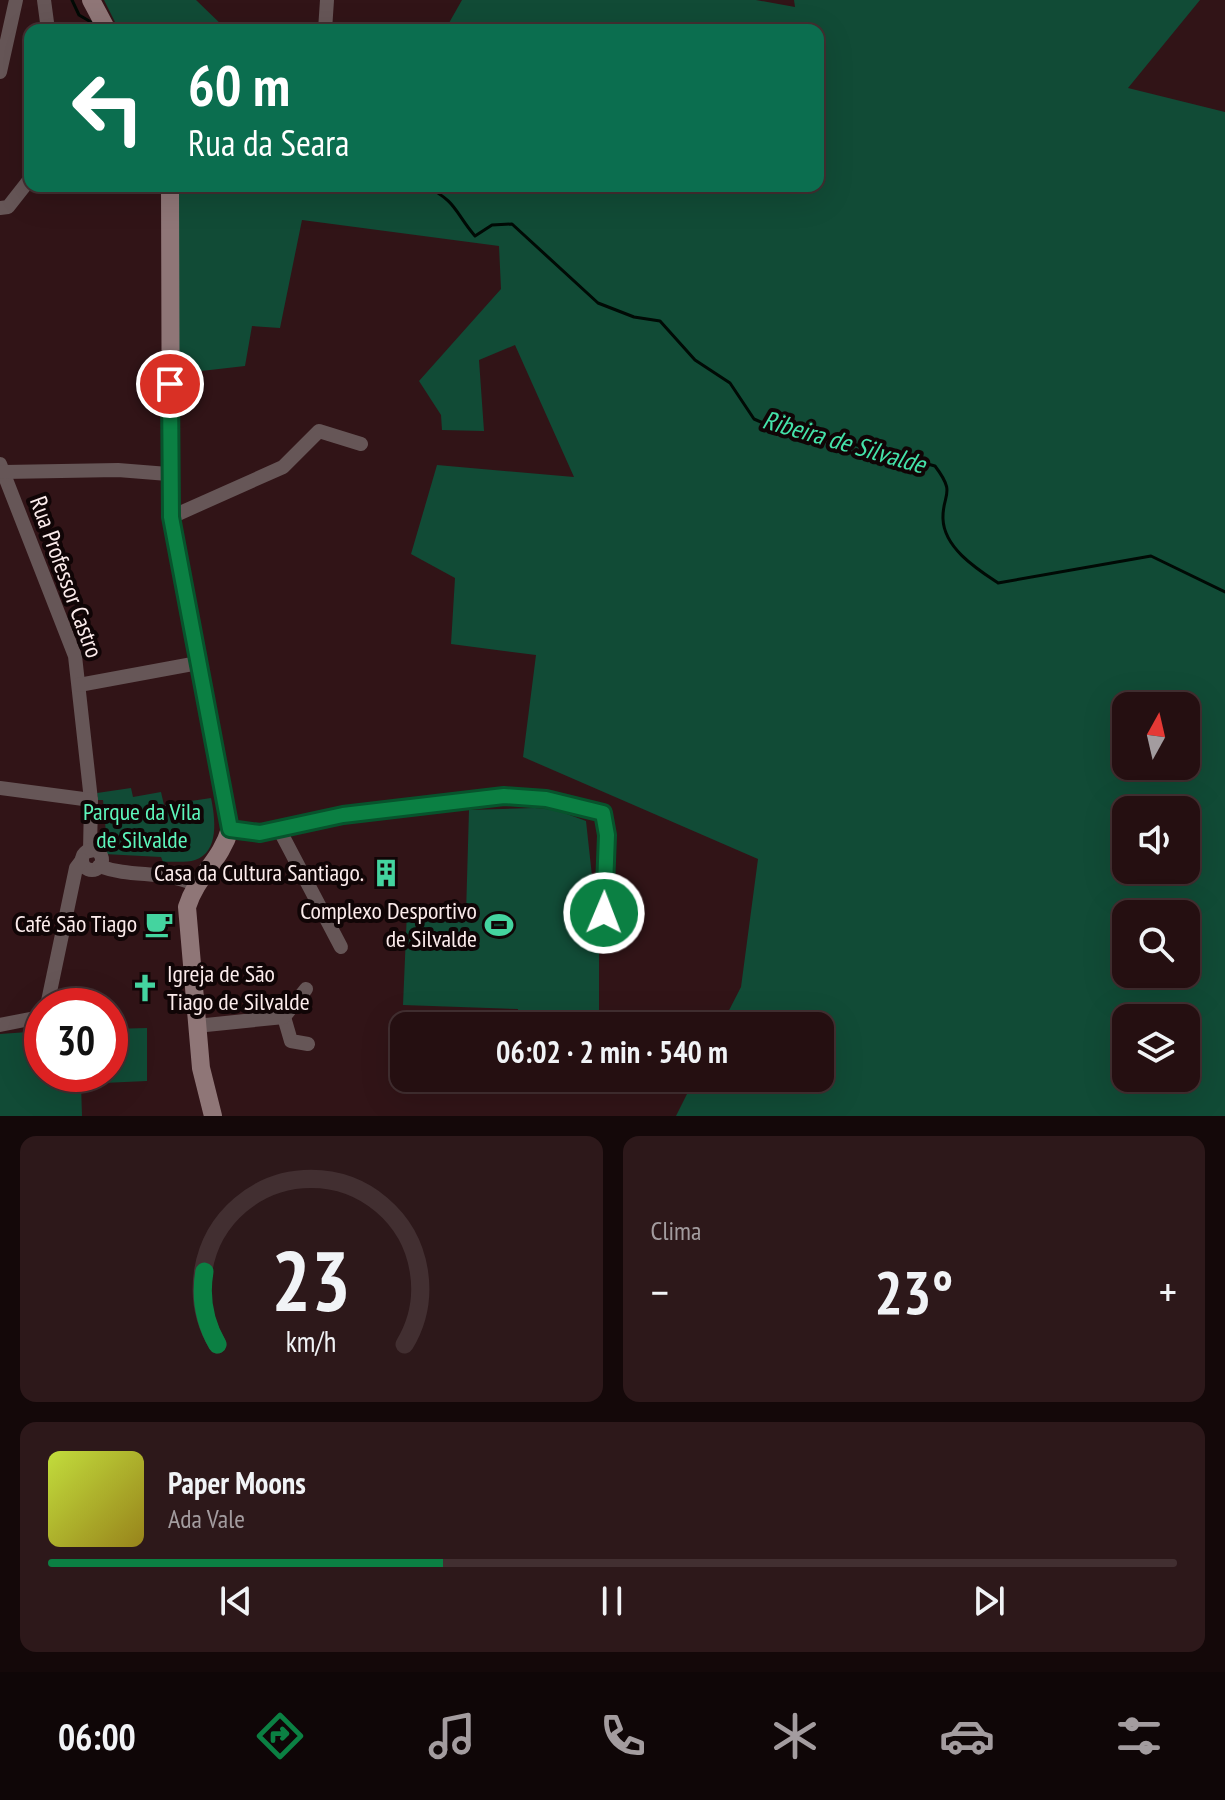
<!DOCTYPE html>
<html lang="pt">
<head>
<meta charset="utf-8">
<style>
  :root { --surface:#250f11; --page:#2d181a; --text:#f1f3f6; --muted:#a39c9f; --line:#422f31; --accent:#0b8043 }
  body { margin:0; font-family:"PT Sans Narrow",sans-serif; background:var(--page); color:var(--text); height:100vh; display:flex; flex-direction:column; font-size:30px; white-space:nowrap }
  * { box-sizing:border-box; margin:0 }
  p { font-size:26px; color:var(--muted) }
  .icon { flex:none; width:44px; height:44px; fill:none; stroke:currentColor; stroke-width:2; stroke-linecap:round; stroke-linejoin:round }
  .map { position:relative; height:1116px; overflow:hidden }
  .details { display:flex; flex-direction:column; gap:20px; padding:20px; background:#140809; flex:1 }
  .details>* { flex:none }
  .top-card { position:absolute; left:24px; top:24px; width:800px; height:168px; border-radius:16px; box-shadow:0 8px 32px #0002,0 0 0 2px var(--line); background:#0b6e4f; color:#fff; overflow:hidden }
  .needle { width:52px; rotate:8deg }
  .fabs { position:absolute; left:1112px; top:692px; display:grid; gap:16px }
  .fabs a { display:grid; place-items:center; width:88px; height:88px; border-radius:16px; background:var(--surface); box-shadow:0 8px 32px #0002,0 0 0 2px var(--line); font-size:40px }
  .speed { position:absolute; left:24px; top:988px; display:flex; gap:16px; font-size:40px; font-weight:700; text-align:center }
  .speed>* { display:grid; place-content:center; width:104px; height:104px; border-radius:50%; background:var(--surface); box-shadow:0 8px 32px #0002,0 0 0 2px var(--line); line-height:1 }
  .speed .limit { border:12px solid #d22; background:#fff; color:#111 }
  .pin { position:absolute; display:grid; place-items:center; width:68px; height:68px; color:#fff; margin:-34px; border:4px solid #fff; border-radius:50%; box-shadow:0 2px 8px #0007 }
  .me { position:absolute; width:88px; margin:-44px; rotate:1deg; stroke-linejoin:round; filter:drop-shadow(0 0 6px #0008) }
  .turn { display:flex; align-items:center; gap:28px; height:168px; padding:0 32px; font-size:36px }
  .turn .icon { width:104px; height:104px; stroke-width:2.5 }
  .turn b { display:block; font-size:56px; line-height:68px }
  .big { font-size:60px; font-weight:600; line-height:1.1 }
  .details .widget { flex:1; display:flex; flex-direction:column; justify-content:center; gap:12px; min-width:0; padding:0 28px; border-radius:16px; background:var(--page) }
  .details .dial { align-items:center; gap:0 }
  .dial svg { height:208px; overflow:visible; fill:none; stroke:var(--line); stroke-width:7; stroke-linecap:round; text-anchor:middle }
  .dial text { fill:var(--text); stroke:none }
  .song { display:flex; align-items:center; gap:24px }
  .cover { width:96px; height:96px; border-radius:12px; background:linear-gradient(135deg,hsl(70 70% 55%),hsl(50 70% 35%)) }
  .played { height:8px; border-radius:4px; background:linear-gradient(90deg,var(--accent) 35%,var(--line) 35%) }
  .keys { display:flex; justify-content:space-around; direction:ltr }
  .heat { display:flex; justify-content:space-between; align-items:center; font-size:44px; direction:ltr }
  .details .tiles { flex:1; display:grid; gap:20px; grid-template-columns:1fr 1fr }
  .widget:last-child { grid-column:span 2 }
  .trip { position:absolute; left:390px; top:1012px; width:444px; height:80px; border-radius:16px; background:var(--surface); box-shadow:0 8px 32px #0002,0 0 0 2px var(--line); font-weight:600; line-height:80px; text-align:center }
  .tabs { display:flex; height:128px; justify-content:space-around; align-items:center; background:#0f0607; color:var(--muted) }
  .tabs .icon { width:56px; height:56px }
  .tabs .current { color:var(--accent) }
  .tabs b { font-size:36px; color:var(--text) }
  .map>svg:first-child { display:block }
  .green { fill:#114b36; fill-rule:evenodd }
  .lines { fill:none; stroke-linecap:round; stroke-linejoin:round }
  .stream { stroke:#010a05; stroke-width:3 }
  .minor { stroke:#665657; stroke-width:14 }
  .secondary { stroke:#8f7677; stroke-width:18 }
  .route-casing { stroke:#07532c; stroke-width:20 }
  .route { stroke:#0b8043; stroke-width:14 }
  .labels { text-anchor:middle; stroke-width:8; stroke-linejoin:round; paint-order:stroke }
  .street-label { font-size:24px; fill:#fcecec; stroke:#100506 }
  .park-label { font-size:24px; fill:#5df6bc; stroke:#100506 }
  .poi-label { font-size:24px; fill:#fcecec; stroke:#100506; text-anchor:end }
  .water-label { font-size:26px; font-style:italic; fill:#44e2a9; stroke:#100506 }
</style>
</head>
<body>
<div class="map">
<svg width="1225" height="1116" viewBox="0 0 1225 1116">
  <rect width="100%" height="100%" fill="#311417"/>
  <g class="green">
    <path d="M104,0H196L227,30H119Z"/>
    <path d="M462,0H756L795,7L794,0H1200L1128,88L1225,112V1116H676L695,1078H820V1026H721L741,987L758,859L523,757L536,655L451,644L455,578L411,554L437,465L574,477L515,345L479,360L484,431L442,430L441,415L419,381L501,289L499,246L302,220L280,328L252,326L245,366L175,374L178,186H818V30H445ZM1126,706H1186V766H1126ZM1126,810H1186V870H1126ZM1126,914H1186V974H1126ZM1126,1018H1186V1078H1126Z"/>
    <path d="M131,788L133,797L161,792L164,805L211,798C215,817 220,852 195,860C186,863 172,861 163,862L161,857L104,854L102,845L107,844L103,800H98L97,793Z"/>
    <path d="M535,808L556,810L586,821L593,885L591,951L599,953V1018L582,1026H518V1009L403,1005L407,911L466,914L469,810Z"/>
    <path d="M147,1028V1081L81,1084L82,1116H0V1034L42,1031V1074H110V1029Z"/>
  </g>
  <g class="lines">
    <g class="stream">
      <path d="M72,0L79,15L96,25"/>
      <path d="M425,186C457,201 455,213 475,236L492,225L512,224L598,303L634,317L660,321L695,360L730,383L754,419L777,429L838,440L935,466C957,495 942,493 943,519C944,548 977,569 998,583L1151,556L1225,592"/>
    </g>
    <g class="minor">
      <path d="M44,0L48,30"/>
      <path d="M325,30L327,0"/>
      <path d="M0,72L16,0"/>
      <path d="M0,208L8,207L30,179"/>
      <path d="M0,464L75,656L91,800L90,851"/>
      <path d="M4,472L118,470L168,474"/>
      <path d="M171,517L283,467L319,431L361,444"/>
      <path d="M79,685L198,663"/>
      <path d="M0,788L91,800"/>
      <path d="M230,829L260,833L343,815L504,796L546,799L603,813L607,835L604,913"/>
      <path d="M280,831L341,947"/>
      <circle cx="92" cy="860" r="10"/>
      <path d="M99,866C131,878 164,870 194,884"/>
      <path d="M47,1006L76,868L82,860"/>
      <path d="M284,1017L291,1041L308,1044"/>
      <path d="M0,1025L35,1018L42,1013"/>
      <path d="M196,1026L284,1017L306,989"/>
    </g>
    <g class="secondary">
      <path d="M91,0L107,30"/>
      <path d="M170,186L171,517L230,829C221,861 197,875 187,907L201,1068L213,1116"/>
    </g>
  </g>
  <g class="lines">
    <defs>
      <path id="route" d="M170,384L171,517L230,829L260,833L343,815L504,796L546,799L603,813L607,835L604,913"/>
    </defs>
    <use href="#route" class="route-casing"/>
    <use href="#route" class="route"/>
  </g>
  <defs>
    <symbol id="building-bare" viewBox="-9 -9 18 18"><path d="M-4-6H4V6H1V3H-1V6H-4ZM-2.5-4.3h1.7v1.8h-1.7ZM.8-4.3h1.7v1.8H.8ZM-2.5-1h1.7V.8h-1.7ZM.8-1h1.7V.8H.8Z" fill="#44d49f" stroke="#100506" stroke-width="2.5" paint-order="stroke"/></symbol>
    <symbol id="cafe-bare" viewBox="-9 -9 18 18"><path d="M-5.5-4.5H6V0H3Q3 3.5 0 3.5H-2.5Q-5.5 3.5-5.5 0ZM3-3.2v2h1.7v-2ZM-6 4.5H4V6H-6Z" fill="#44d49f" stroke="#100506" stroke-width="2.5" paint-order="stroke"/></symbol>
    <symbol id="stadium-bare" viewBox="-9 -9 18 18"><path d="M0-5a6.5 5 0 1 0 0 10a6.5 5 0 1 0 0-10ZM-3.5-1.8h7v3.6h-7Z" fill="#44d49f" stroke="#100506" stroke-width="2.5" paint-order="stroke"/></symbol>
    <symbol id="church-bare" viewBox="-9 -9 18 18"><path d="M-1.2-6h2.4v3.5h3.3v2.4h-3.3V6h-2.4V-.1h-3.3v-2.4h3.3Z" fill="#44d49f" stroke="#100506" stroke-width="2.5" paint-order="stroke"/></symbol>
  </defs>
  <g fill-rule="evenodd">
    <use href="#building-bare" x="366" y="853" width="40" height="40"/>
    <use href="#cafe-bare" x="139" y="904" width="40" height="40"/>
    <use href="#stadium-bare" x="479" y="905" width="40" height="40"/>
    <use href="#church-bare" x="125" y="968" width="40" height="40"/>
  </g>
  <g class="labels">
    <g class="street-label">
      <text transform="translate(66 577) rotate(70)" y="8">Rua Professor Castro</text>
    </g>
    <g class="park-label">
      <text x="142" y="820">Parque da Vila<tspan x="142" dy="28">de Silvalde</tspan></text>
    </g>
    <g class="poi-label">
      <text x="364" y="881">Casa da Cultura Santiago.</text>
      <text x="477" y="919">Complexo Desportivo<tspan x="477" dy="28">de Silvalde</tspan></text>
      <text x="137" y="932">Café São Tiago</text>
      <text x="167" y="982" text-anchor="start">Igreja de São<tspan x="167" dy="28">Tiago de Silvalde</tspan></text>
    </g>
    <g class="water-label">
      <text transform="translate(844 442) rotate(16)" y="9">Ribeira de Silvalde</text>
    </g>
  </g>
</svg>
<div class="fabs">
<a><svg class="needle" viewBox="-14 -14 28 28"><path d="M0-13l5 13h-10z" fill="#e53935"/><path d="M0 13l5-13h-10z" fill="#a39c9f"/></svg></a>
<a><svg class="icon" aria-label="sound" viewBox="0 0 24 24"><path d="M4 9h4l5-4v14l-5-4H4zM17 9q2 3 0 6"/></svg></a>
<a><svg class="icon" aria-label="search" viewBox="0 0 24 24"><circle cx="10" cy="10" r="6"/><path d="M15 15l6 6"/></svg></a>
<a><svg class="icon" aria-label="layers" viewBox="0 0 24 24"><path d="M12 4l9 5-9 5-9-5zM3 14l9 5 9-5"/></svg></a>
</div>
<div class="speed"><div class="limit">30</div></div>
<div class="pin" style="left:170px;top:384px;background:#d93025"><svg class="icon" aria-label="arrive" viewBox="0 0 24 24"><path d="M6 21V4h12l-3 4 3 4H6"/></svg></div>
<svg class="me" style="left:604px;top:913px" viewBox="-20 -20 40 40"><circle r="17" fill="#0b8043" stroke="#fff" stroke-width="3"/><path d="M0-11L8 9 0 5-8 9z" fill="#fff"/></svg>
<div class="trip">06:02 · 2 min · 540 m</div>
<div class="top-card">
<div class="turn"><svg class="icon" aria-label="left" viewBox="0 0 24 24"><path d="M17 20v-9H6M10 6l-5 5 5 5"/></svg><div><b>60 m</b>Rua da Seara</div></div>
</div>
</div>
<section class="details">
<div class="tiles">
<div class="widget dial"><svg viewBox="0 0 100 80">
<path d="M14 69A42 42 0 1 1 86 69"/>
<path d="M14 69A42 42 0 0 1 9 41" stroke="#0b8043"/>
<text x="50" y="56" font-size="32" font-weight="700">23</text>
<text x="50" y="72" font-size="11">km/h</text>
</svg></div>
<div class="widget"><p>Clima</p>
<div class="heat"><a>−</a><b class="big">23°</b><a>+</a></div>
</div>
<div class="widget">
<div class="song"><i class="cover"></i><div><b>Paper Moons</b><p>Ada Vale</p></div></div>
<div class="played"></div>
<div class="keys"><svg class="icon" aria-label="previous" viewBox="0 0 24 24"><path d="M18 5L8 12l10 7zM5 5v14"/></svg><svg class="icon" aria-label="pause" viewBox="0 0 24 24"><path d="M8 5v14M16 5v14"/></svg><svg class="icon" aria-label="next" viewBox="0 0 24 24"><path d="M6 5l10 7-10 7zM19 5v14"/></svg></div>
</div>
</div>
</section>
<nav class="tabs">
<b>06:00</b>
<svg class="icon current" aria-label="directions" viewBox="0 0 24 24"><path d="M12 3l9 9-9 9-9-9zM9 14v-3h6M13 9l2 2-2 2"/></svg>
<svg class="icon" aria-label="music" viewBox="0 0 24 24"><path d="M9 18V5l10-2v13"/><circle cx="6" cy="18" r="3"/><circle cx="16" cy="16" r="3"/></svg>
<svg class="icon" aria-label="phone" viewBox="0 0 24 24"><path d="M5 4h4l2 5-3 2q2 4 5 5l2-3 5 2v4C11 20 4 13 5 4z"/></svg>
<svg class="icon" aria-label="climate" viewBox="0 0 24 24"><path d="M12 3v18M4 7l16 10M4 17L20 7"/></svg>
<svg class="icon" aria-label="car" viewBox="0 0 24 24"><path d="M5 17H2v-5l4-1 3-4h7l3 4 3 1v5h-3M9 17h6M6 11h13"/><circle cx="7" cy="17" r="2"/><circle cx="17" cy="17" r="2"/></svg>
<svg class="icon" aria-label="filters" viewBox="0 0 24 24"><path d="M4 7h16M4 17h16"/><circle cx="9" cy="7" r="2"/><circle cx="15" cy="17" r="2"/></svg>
</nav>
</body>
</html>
